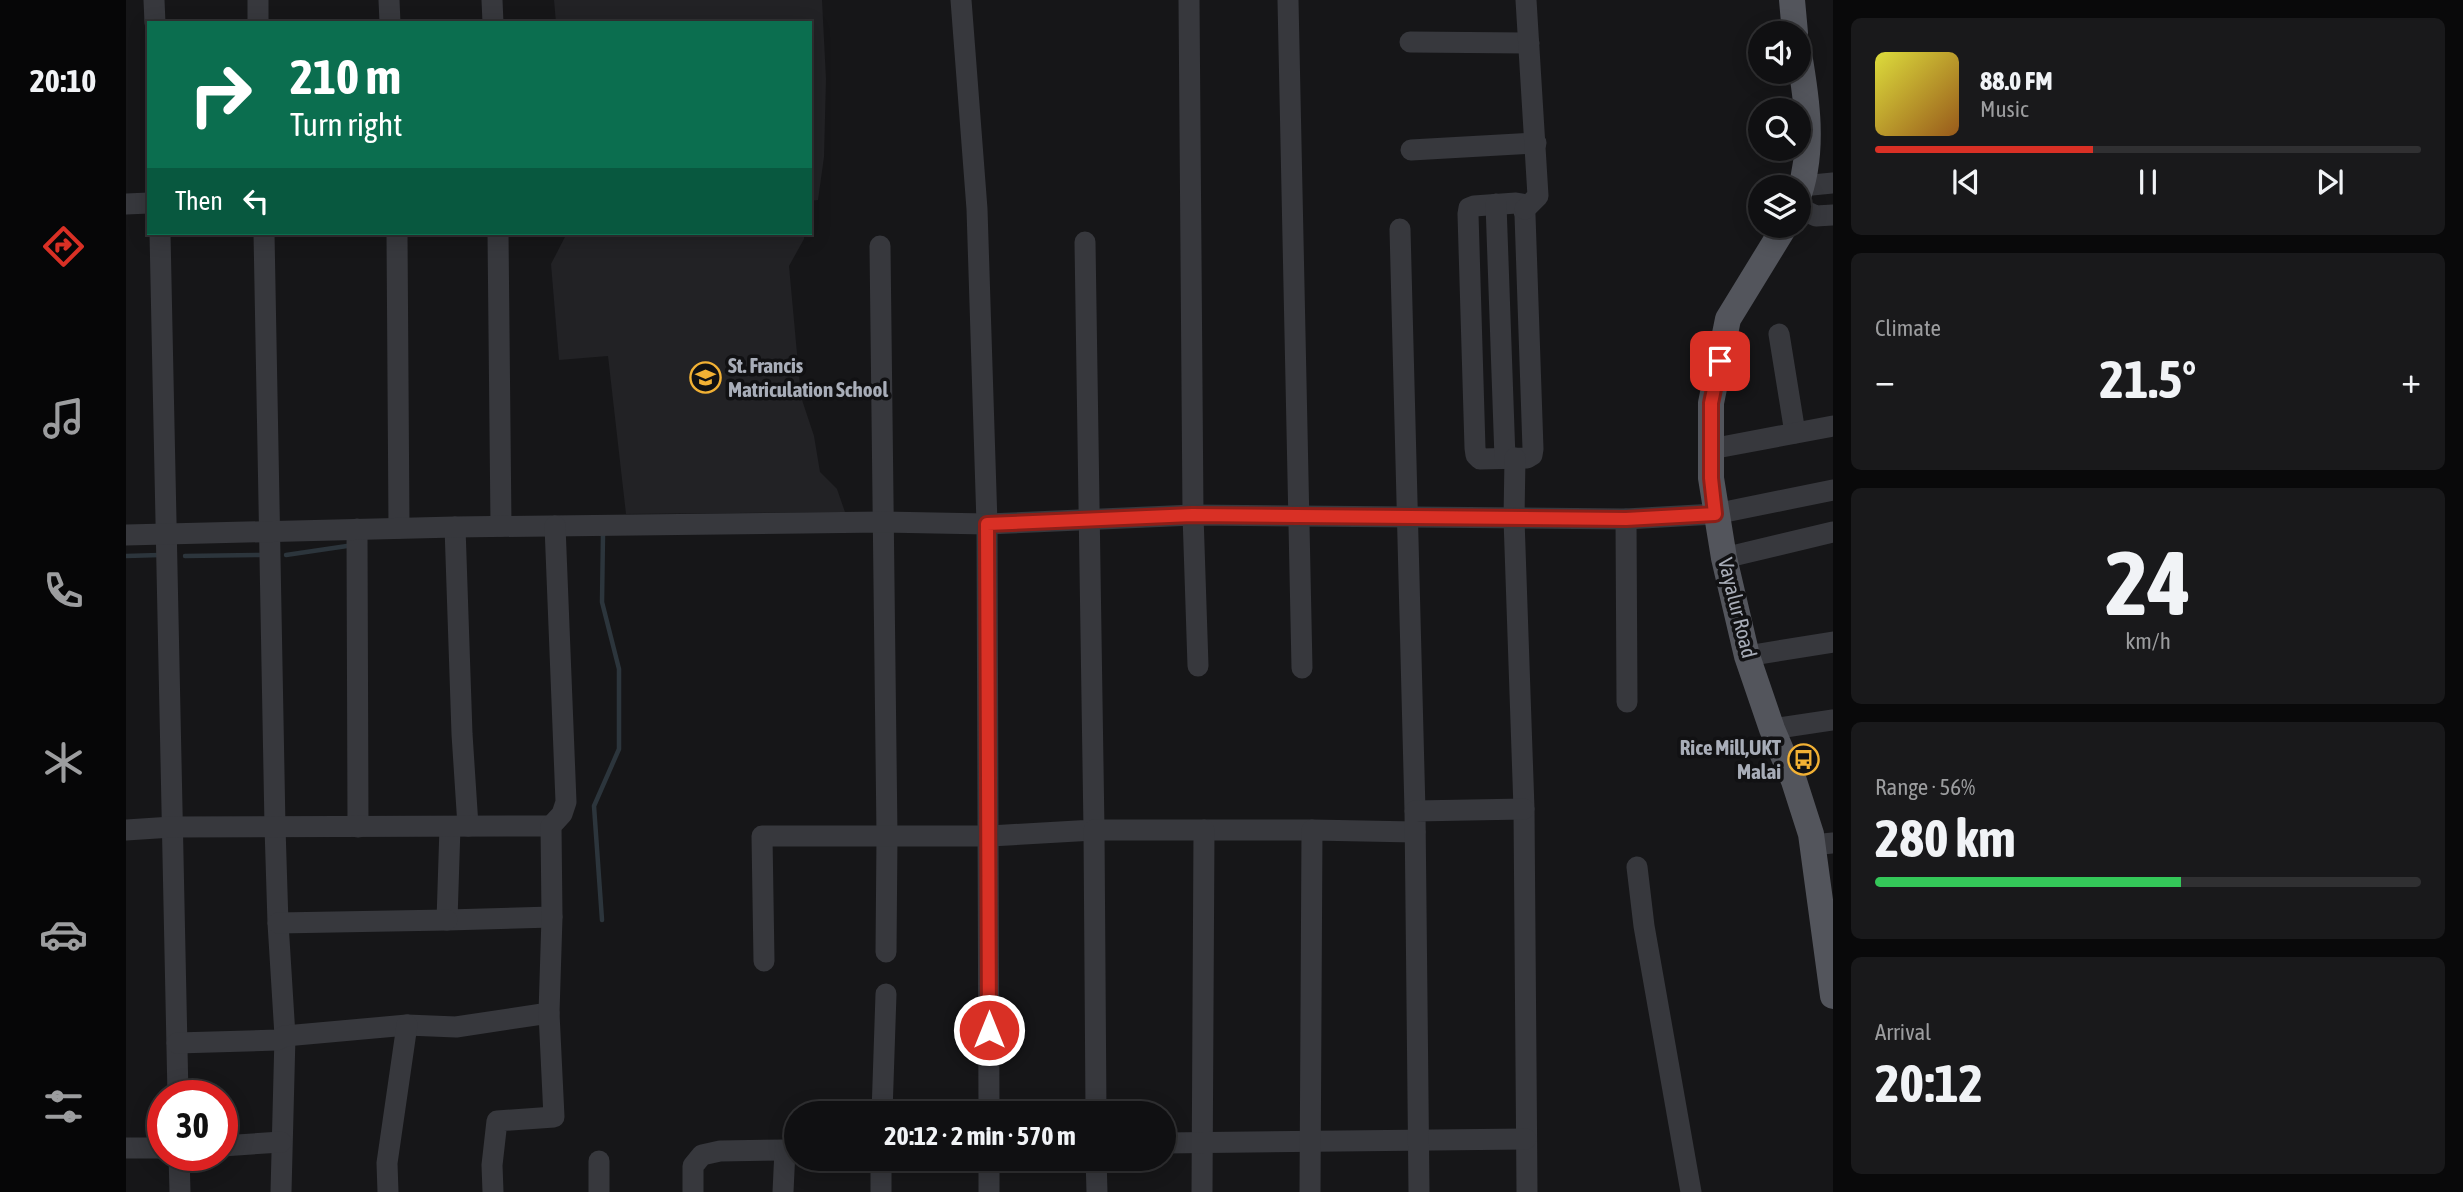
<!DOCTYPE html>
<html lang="en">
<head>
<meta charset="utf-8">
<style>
  :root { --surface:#101012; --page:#19191b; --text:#f1f3f6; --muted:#9c9d9f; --line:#303032; --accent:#d93025 }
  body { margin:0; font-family:"Asap Condensed",sans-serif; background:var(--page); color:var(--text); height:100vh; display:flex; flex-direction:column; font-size:26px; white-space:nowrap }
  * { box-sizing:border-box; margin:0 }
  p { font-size:23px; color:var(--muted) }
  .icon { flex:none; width:38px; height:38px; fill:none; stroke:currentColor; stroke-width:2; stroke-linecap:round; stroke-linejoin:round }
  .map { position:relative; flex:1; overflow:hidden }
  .side { display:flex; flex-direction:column; gap:18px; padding:18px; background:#09090a; width:630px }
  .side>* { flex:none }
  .top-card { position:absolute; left:21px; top:21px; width:665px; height:214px; border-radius:0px; box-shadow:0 4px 18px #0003,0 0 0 2px var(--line); background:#0b6e4f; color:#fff; overflow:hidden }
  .fabs { position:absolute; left:1622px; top:21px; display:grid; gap:14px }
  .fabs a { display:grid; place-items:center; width:63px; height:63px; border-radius:50%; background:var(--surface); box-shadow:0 4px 18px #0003,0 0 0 2px var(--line); font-size:35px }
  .speed { position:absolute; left:21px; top:1080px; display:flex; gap:14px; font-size:35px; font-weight:700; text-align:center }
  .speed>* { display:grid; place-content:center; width:91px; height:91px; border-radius:50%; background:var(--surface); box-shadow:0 4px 18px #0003,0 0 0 2px var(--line); line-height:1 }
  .speed .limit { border:10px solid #d22; background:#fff; color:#111 }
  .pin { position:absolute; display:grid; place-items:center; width:60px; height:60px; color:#fff; margin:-30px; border-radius:14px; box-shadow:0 4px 10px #0006 }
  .me { position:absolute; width:77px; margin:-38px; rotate:0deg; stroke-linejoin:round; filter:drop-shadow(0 0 5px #0008) }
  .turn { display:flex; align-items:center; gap:24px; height:147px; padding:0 28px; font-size:32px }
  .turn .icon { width:91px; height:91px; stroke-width:2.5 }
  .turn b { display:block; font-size:49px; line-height:60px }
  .then { display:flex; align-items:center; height:66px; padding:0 28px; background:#0003; gap:14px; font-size:26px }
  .big { font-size:52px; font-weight:700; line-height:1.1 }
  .side .tile { flex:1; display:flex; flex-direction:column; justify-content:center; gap:10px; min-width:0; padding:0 24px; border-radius:10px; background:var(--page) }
  .side .dial { align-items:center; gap:0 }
  .dial b { font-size:91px; line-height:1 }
  .song { display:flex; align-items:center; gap:21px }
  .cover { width:84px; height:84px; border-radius:10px; background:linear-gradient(135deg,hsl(60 70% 55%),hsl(30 70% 35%)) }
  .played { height:7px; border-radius:4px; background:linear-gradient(90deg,var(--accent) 40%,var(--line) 40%) }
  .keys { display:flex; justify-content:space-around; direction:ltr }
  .heat { display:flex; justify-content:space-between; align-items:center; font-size:38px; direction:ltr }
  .charge { height:10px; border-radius:5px; background:linear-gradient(90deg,#34c759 56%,var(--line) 0) }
  .trip { position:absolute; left:658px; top:1101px; width:392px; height:70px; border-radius:35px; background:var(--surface); box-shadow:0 4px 18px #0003,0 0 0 2px var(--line); font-weight:700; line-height:70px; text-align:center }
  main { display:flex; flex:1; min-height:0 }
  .tab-bar { display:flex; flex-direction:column; width:126px; justify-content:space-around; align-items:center; background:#060607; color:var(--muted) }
  .tab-bar .icon { width:49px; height:49px }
  .tab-bar .selected { color:var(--accent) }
  .tab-bar b { font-size:32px; color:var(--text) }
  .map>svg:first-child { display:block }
  .built { fill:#222225 }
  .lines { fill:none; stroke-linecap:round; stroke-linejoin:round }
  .stream { stroke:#2c353c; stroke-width:4.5 }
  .minor { stroke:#37383d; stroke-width:21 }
  .major { stroke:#53555c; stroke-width:26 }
  .route-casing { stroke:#8d1f18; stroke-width:18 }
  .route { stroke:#d93025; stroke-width:12 }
  .labels { text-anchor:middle; stroke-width:7; stroke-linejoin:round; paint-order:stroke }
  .poi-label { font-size:21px; font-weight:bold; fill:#a8adb8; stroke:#111113; text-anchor:start }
  .street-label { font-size:21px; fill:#a8adb8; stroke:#111113 }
</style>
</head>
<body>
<main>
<nav class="tab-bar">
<b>20:10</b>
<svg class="icon selected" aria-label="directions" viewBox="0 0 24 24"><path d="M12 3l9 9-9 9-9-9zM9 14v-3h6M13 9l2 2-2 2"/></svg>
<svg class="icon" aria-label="music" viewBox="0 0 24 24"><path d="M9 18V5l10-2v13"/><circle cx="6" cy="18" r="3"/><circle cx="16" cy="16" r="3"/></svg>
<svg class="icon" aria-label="phone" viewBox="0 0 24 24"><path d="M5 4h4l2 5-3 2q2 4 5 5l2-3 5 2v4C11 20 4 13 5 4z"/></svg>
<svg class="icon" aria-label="climate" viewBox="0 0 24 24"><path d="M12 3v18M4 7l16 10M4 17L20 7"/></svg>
<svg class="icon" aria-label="car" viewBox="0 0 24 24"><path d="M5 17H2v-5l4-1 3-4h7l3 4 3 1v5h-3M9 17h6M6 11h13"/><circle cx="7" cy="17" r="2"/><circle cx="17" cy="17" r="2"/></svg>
<svg class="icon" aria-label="filters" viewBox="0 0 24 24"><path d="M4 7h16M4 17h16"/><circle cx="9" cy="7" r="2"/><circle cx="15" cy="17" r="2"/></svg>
</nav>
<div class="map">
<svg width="1707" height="1192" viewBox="0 0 1707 1192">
  <rect width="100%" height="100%" fill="#161618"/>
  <g class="built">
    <path d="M428,0H696L700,79L698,157L692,200L684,201V23H430Z"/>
    <path d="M441,233H678V239L663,266L675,397L688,436L694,472L711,489L719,512L500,514L482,356L433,360L425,264Z"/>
  </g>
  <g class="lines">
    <g class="stream">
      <path d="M475,534H477L476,602L493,669V749L468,806L476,920"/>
      <path d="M160,555L221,546"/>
      <path d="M0,556L34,555"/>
      <path d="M59,556L134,555"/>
    </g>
    <g class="minor">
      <path d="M28,0L29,23"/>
      <path d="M132,0V23"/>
      <path d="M263,0L264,23"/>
      <path d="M366,0L367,23"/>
      <path d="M835,0L851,209L861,524L863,1113"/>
      <path d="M1063,0L1067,515L1072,666"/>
      <path d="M1162,0L1176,668"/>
      <path d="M1284,42L1403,43"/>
      <path d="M1285,150L1410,143"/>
      <path d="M1676,186L1707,183"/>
      <path d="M1390,203L1396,204L1399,215L1407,449L1406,455L1401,458L1354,459L1350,455L1349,448L1342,214L1343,208L1348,206Z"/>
      <path d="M0,204L23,203"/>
      <path d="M1370,204L1379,458"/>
      <path d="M1673,208L1690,216L1707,215"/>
      <path d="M1399,209L1412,196L1400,0"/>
      <path d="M1274,229L1289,811"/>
      <path d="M34,233C42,520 47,808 52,1096"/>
      <path d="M138,233L149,827L152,923L159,1036L155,1192"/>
      <path d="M271,233L273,528"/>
      <path d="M372,233L375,526"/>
      <path d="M754,246L761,836L760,952"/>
      <path d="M1653,334L1669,433"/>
      <path d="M1585,449L1707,426"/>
      <path d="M1389,458L1388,519L1398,809L1401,1192"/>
      <path d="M1500,519L1501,702"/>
      <path d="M329,527L336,734L342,826"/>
      <path d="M231,529L232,827"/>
      <path d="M0,535L329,527L757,522L861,524L1067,515L1500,519L1589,514L1707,490"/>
      <path d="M1598,558L1707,532"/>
      <path d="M1621,656L1707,642"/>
      <path d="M1646,729L1707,720"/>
      <path d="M324,827L321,920L426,917"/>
      <path d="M0,830L46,827L425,826"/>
      <path d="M1078,830H1186"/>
      <path d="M1686,845L1707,843"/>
      <path d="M1511,867L1518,926L1565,1192"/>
      <path d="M152,923L321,920"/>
      <path d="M638,961L636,836H864L968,830L959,242"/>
      <path d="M51,1043L151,1040L159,1036L281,1025L330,1027L423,1013"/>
      <path d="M756,1113L760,994"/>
      <path d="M970,1113L968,830H1078L1076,1192"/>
      <path d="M1038,1143L1400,1139"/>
      <path d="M96,1146L155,1142"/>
      <path d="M0,1148H37"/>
      <path d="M53,1155L54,1192"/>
      <path d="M755,1158V1192"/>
      <path d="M863,1158V1192"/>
      <path d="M970,1158L971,1192"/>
      <path d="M473,1161V1192"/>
      <path d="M262,1192L261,1163L281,1025"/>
      <path d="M367,1192L366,1165L371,1121L428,1117L423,1013L426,917L425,826L436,814L440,802L429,526"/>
      <path d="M567,1192V1166L576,1155L594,1151L659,1150"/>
      <path d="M657,1192L659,1150H670"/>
      <path d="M1184,1192L1186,830L1289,832"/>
      <path d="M1293,1192L1289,811L1398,809"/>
    </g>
    <g class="major">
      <path d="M1666,0L1669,33"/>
      <path d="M1673,54C1681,100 1688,149 1673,194"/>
      <path d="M1659,226L1602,319L1585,403V478L1598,558L1621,656L1646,729L1668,781L1685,834L1707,996"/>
    </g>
  </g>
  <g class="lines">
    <defs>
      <path id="route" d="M863,1030L861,524L1066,515L1500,519L1589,514L1585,478V403L1594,361"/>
    </defs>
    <use href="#route" class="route-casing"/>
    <use href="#route" class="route"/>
  </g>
  <defs>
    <symbol id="school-ring" viewBox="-11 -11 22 22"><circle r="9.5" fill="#111113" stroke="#f2b134" stroke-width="1.5"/><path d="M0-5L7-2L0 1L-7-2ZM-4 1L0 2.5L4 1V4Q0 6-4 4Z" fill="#f2b134"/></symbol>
    <symbol id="bus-ring" viewBox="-11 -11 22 22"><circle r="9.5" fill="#111113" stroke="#f2b134" stroke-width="1.5"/><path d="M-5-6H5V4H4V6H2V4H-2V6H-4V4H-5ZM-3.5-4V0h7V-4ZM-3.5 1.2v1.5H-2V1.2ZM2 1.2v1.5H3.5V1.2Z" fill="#f2b134"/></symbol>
  </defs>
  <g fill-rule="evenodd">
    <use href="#school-ring" x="562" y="360" width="35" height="35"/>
    <use href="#bus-ring" x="1660" y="742" width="35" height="35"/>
  </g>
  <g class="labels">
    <g class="poi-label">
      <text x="602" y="373">St. Francis<tspan x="602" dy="24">Matriculation School</tspan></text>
      <text x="1655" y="755" text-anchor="end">Rice Mill,UKT<tspan x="1655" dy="24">Malai</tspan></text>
    </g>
    <g class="street-label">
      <text transform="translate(1611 608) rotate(76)" y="7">Vayalur Road</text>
    </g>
  </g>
</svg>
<div class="fabs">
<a><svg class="icon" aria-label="sound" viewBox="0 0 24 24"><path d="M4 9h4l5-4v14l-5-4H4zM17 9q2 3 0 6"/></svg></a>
<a><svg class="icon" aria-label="search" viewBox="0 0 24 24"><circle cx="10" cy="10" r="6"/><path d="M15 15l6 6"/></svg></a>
<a><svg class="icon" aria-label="layers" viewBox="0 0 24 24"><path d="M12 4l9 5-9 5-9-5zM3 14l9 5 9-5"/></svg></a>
</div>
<div class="speed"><div class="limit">30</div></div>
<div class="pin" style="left:1594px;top:361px;background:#d93025"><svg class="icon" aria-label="arrive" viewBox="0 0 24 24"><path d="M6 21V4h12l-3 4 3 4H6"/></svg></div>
<svg class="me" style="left:863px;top:1030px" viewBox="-20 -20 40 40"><circle r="17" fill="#d93025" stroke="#fff" stroke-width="3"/><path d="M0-11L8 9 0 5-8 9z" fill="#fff"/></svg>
<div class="trip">20:12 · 2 min · 570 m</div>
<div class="top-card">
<div class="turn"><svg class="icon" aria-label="right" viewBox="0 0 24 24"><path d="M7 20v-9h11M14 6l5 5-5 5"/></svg><div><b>210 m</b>Turn right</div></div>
<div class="then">Then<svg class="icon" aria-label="left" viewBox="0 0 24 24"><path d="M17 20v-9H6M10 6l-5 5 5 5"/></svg></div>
</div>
</div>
<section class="side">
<div class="tile">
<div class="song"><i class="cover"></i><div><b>88.0 FM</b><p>Music</p></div></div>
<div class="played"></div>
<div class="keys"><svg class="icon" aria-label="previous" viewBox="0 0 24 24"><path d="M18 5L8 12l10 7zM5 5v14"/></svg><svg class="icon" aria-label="pause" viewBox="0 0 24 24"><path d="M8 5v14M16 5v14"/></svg><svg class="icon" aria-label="next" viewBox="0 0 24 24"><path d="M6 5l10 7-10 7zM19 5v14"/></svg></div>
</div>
<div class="tile"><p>Climate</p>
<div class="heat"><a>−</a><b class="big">21.5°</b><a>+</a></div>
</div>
<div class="tile dial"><b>24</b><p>km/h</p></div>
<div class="tile"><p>Range · 56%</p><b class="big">280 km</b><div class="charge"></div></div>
<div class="tile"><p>Arrival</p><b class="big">20:12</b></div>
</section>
</main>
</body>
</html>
